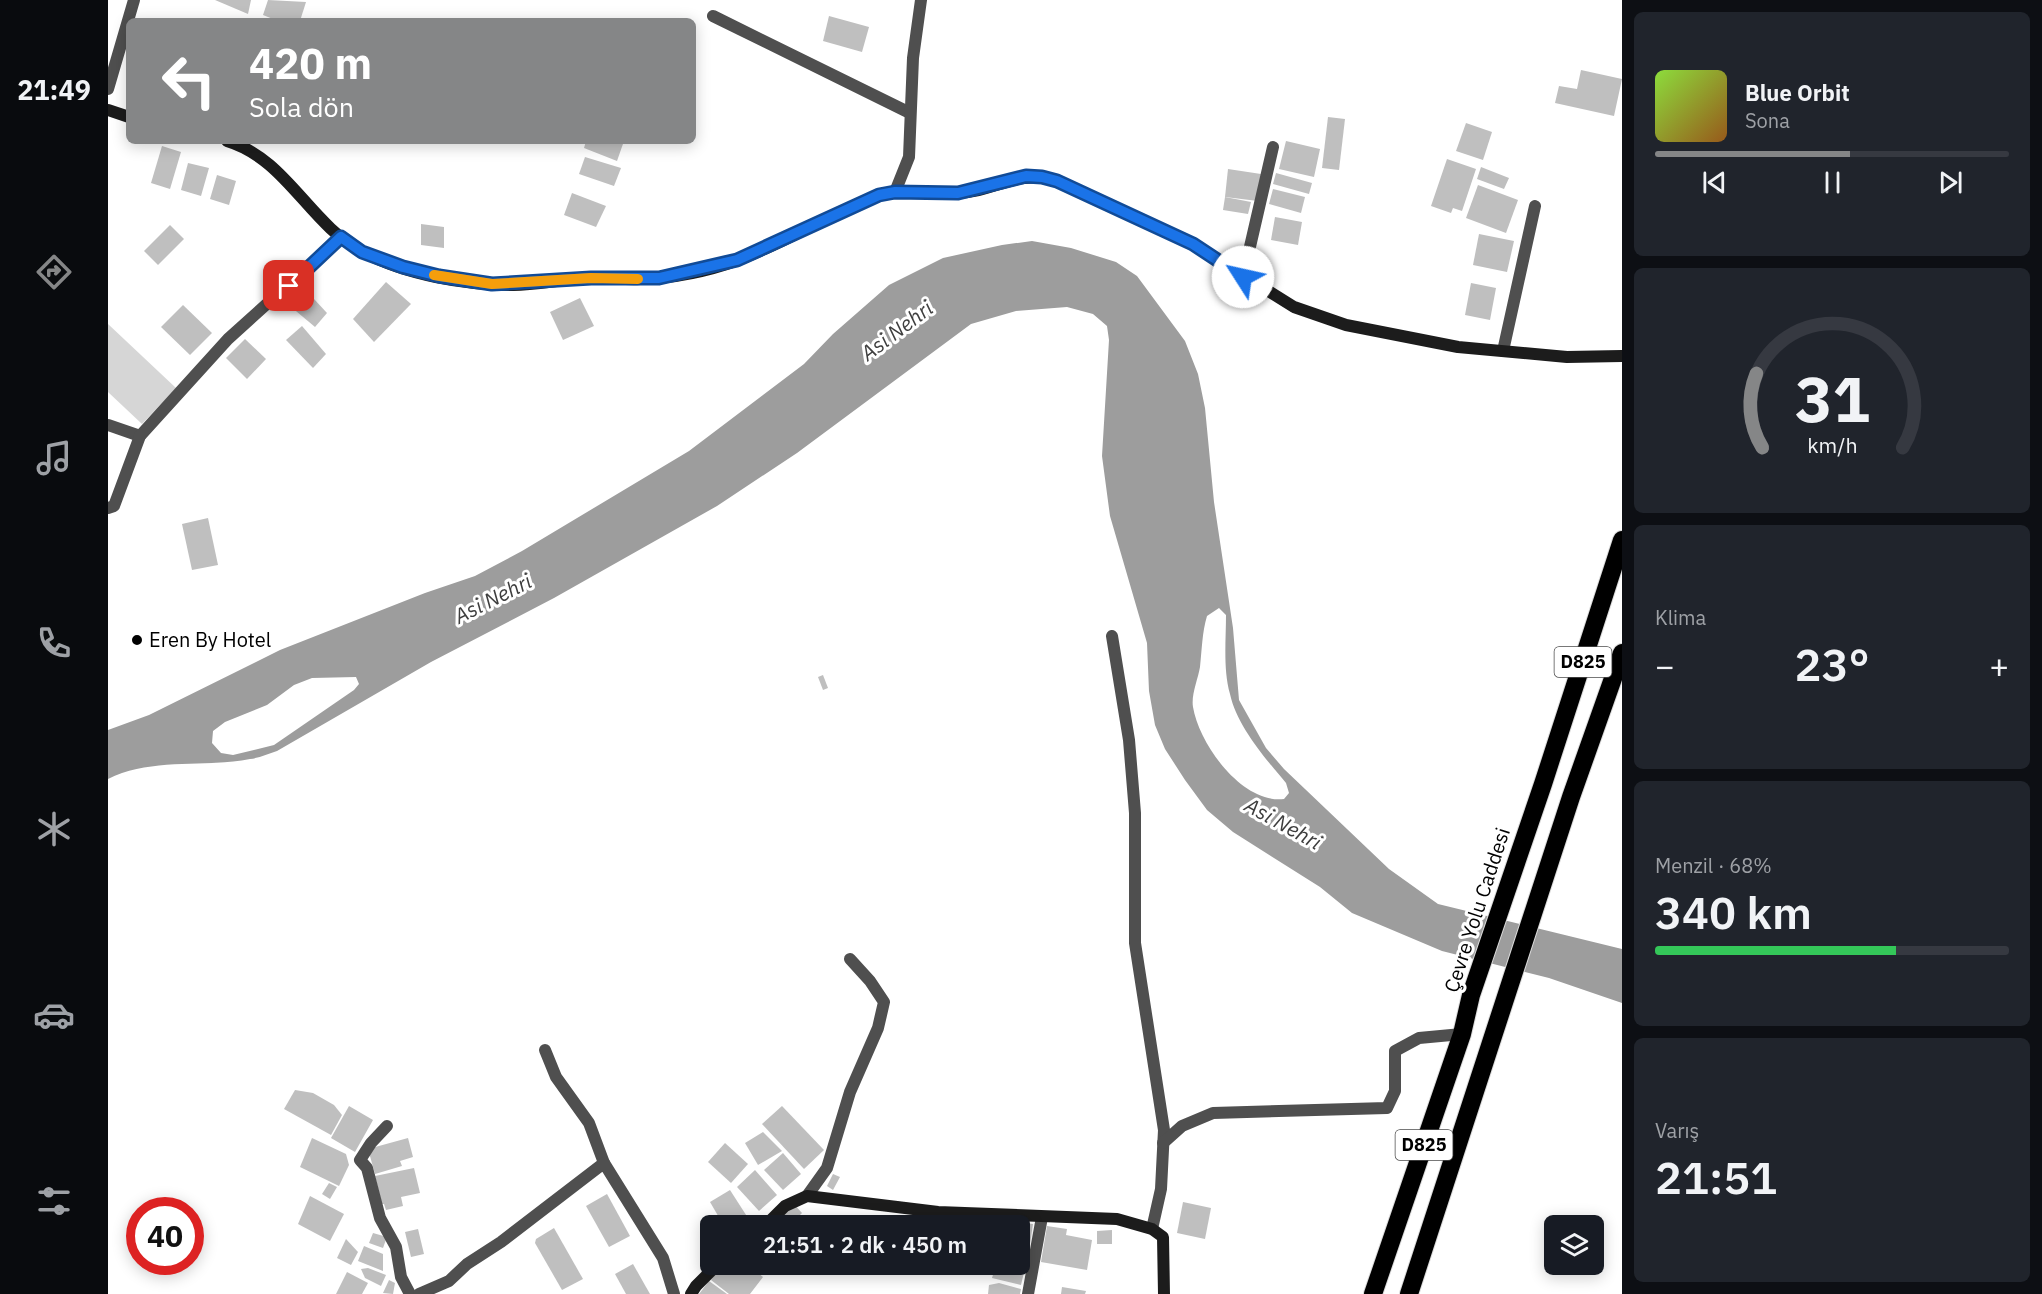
<!DOCTYPE html>
<html lang="tr">
<head>
<meta charset="utf-8">
<style>
  :root { --surface:#171b24; --page:#20242c; --text:#f1f3f6; --muted:#9ea1a6; --line:#363941; --accent:#858687 }
  body { margin:0; font-family:"IBM Plex Sans",sans-serif; background:var(--page); color:var(--text); height:100vh; display:flex; flex-direction:column; font-size:22px; white-space:nowrap }
  * { box-sizing:border-box; margin:0 }
  p { font-size:20px; color:var(--muted) }
  .icon { flex:none; width:33px; height:33px; fill:none; stroke:currentColor; stroke-width:2; stroke-linecap:round; stroke-linejoin:round }
  .map { position:relative; flex:1; overflow:hidden }
  .side { display:flex; flex-direction:column; gap:12px; padding:12px; background:#0d0f14; width:420px }
  .side>* { flex:none }
  .banner { position:absolute; left:18px; top:18px; width:570px; height:126px; border-radius:9px; box-shadow:0 3px 15px #0003; background:#858687; color:#fff; overflow:hidden }
  .fabs { position:absolute; left:1436px; top:1215px; display:grid; gap:12px }
  .fabs a { display:grid; place-items:center; width:60px; height:60px; border-radius:9px; background:var(--surface); box-shadow:0 3px 15px #0003; font-size:30px }
  .speed { position:absolute; left:18px; top:1197px; display:flex; gap:12px; font-size:30px; font-weight:700; text-align:center }
  .speed>* { display:grid; place-content:center; width:78px; height:78px; border-radius:50%; background:var(--surface); box-shadow:0 3px 15px #0003; line-height:1 }
  .speed .limit { border:9px solid #d22; background:#fff; color:#111 }
  .pin { position:absolute; display:grid; place-items:center; width:51px; height:51px; color:#fff; margin:-26px; border-radius:12px; box-shadow:0 3px 9px #0006 }
  .me { position:absolute; width:66px; margin:-33px; rotate:305deg; stroke-linejoin:round; filter:drop-shadow(0 0 4px #0008) }
  .turn { display:flex; align-items:center; gap:21px; height:126px; padding:0 24px; font-size:27px }
  .turn .icon { width:78px; height:78px; stroke-width:2.5 }
  .turn b { display:block; font-size:42px; line-height:51px }
  .big { font-size:45px; font-weight:600; line-height:1.1 }
  .side .card { flex:1; display:flex; flex-direction:column; justify-content:center; gap:9px; min-width:0; padding:0 21px; border-radius:9px; background:var(--page) }
  .side .dial { align-items:center; gap:0 }
  .dial svg { height:156px; overflow:visible; fill:none; stroke:var(--line); stroke-width:7; stroke-linecap:round; text-anchor:middle }
  .dial text { fill:var(--text); stroke:none }
  .song { display:flex; align-items:center; gap:18px }
  .cover { width:72px; height:72px; border-radius:9px; background:linear-gradient(135deg,hsl(90 70% 55%),hsl(30 70% 35%)) }
  .played { height:6px; border-radius:3px; background:linear-gradient(90deg,var(--accent) 55%,var(--line) 55%) }
  .keys { display:flex; justify-content:space-around; direction:ltr }
  .heat { display:flex; justify-content:space-between; align-items:center; font-size:33px; direction:ltr }
  .charge { height:9px; border-radius:4px; background:linear-gradient(90deg,#34c759 68%,var(--line) 0) }
  .trip { position:absolute; left:592px; top:1215px; width:330px; height:60px; border-radius:9px; background:var(--surface); box-shadow:0 3px 15px #0003; font-weight:600; line-height:60px; text-align:center }
  main { display:flex; flex:1; min-height:0 }
  .tab-bar { display:flex; flex-direction:column; width:108px; justify-content:space-around; align-items:center; background:#090b0e; color:var(--muted) }
  .tab-bar .icon { width:42px; height:42px }
  .tab-bar .on { color:var(--accent) }
  .tab-bar b { font-size:27px; color:var(--text) }
  .map>svg:first-child { display:block }
  .green { fill:#d6d6d6 }
  .water { fill:#9d9d9d; fill-rule:evenodd }
  .building { fill:#bfbfbf }
  .lines { fill:none; stroke-linecap:round; stroke-linejoin:round }
  .highway-casing { stroke:#dbdbdb; stroke-width:20 }
  .street { stroke:#4f4f4f; stroke-width:12 }
  .secondary { stroke:#1c1c1c; stroke-width:12 }
  .highway { stroke:#000; stroke-width:18 }
  .route-casing { stroke:#114b97; stroke-width:15 }
  .route { stroke:#1a73e8; stroke-width:10 }
  .slow { stroke:#f59e0b; stroke-width:10 }
  .poi-dot { fill:#000; stroke:#fff; stroke-width:2 }
  .labels { text-anchor:middle; stroke-width:6; stroke-linejoin:round; paint-order:stroke }
  .shield { fill:#fff; stroke:#4c4c4c; stroke-width:1.5 }
  .shield-label { font-size:18px; font-weight:bold; fill:#000 }
  .poi-label { font-size:20px; fill:#000; stroke:#fff; text-anchor:start }
  .street-label { font-size:20px; fill:#000; stroke:#fff }
  .water-label { font-size:21px; font-style:italic; fill:#3e3e3e; stroke:#fff }
</style>
</head>
<body>
<main>
<nav class="tab-bar">
<b>21:49</b>
<svg class="icon on" aria-label="directions" viewBox="0 0 24 24"><path d="M12 3l9 9-9 9-9-9zM9 14v-3h6M13 9l2 2-2 2"/></svg>
<svg class="icon" aria-label="music" viewBox="0 0 24 24"><path d="M9 18V5l10-2v13"/><circle cx="6" cy="18" r="3"/><circle cx="16" cy="16" r="3"/></svg>
<svg class="icon" aria-label="phone" viewBox="0 0 24 24"><path d="M5 4h4l2 5-3 2q2 4 5 5l2-3 5 2v4C11 20 4 13 5 4z"/></svg>
<svg class="icon" aria-label="climate" viewBox="0 0 24 24"><path d="M12 3v18M4 7l16 10M4 17L20 7"/></svg>
<svg class="icon" aria-label="car" viewBox="0 0 24 24"><path d="M5 17H2v-5l4-1 3-4h7l3 4 3 1v5h-3M9 17h6M6 11h13"/><circle cx="7" cy="17" r="2"/><circle cx="17" cy="17" r="2"/></svg>
<svg class="icon" aria-label="filters" viewBox="0 0 24 24"><path d="M4 7h16M4 17h16"/><circle cx="9" cy="7" r="2"/><circle cx="15" cy="17" r="2"/></svg>
</nav>
<div class="map">
<svg width="1514" height="1294" viewBox="0 0 1514 1294">
  <rect width="100%" height="100%" fill="#fff"/>
  <path class="green" d="M0,324L68,388L34,424L0,392Z"/>
  <path class="water" d="M924,241L963,248L1008,262L1029,276L1077,341L1090,374L1097,408L1106,502L1125,628L1131,700L1158,748L1176,769L1281,869L1330,904L1514,949V1003L1441,978L1334,951L1244,913L1212,887L1125,832L1099,810L1077,780L1057,749L1047,725L1041,691L1039,643L1002,516L994,456L1001,340L999,326L985,314L959,307L908,311L863,324L689,453L609,506L446,598L323,662L169,751C160,754 151,758 142,759C96,768 44,757 0,779V730L41,715L172,650L317,593L367,576L414,551L581,451L696,364L725,334L781,285L835,258L894,245ZM1111,608L1118,615C1118,641 1115,669 1122,694C1129,726 1157,758 1178,783L1181,793L1176,799C1134,804 1091,744 1085,707C1083,695 1090,679 1092,667C1094,649 1094,633 1099,616ZM248,677L251,684L246,690L166,745L125,755L113,753L104,743L105,731L117,722L159,705L186,685L204,678Z"/>
  <g class="building">
    <path d="M107,0H143L140,14Z"/>
    <path d="M160,0L198,2L192,21H170L155,15Z"/>
    <path d="M721,16L761,27L754,52L715,41Z"/>
    <path d="M1473,70L1514,79L1506,116L1447,103L1451,86L1469,89Z"/>
    <path d="M1220,117L1237,119L1231,170L1214,168Z"/>
    <path d="M1358,123L1384,132L1375,160L1348,151Z"/>
    <path d="M478,141H516L509,161L476,148Z"/>
    <path d="M1178,141L1212,149L1206,177L1171,169Z"/>
    <path d="M54,146L73,152L62,189L43,183Z"/>
    <path d="M477,157L513,168L506,186L471,174Z"/>
    <path d="M1339,159L1368,169L1354,211L1345,208L1343,213L1323,206Z"/>
    <path d="M80,163L101,168L93,196L73,190Z"/>
    <path d="M1373,167L1401,178L1396,189L1369,179Z"/>
    <path d="M1120,169L1153,174L1150,201L1117,197Z"/>
    <path d="M1168,173L1204,183L1201,194L1165,184Z"/>
    <path d="M109,175L128,181L121,205L102,199Z"/>
    <path d="M1370,185L1410,200L1398,233L1358,218Z"/>
    <path d="M1165,189L1197,197L1193,213L1161,204Z"/>
    <path d="M464,193L498,206L488,227L456,215Z"/>
    <path d="M1117,197L1143,202L1140,214L1115,210Z"/>
    <path d="M1167,217L1194,222L1190,245L1163,240Z"/>
    <path d="M313,224L336,227V248L313,245Z"/>
    <path d="M62,225L76,239L50,265L36,251Z"/>
    <path d="M1371,234L1406,241L1399,272L1365,265Z"/>
    <path d="M278,282L303,304L266,342L245,319Z"/>
    <path d="M1363,283L1388,288L1382,320L1357,315Z"/>
    <path d="M193,285L219,313L207,327L176,301Z"/>
    <path d="M472,298L486,326L455,340L442,312Z"/>
    <path d="M75,305L104,333L82,355L53,327Z"/>
    <path d="M194,326L218,354L205,368L178,340Z"/>
    <path d="M137,339L158,359L139,379L118,358Z"/>
    <path d="M100,518L110,565L84,570L74,524Z"/>
    <path d="M715,675L720,688L715,690L710,677Z"/>
    <path d="M187,1090L205,1093L226,1105L234,1115L223,1135L176,1109Z"/>
    <path d="M241,1106L265,1120L247,1152L223,1138Z"/>
    <path d="M674,1106L716,1150L696,1169L654,1124Z"/>
    <path d="M655,1132L674,1151L650,1165L637,1143Z"/>
    <path d="M204,1138L238,1154L241,1165L231,1186L192,1167Z"/>
    <path d="M300,1138L305,1157L292,1161L294,1166L267,1174L260,1149Z"/>
    <path d="M617,1143L640,1164L623,1183L600,1162Z"/>
    <path d="M675,1153L693,1174L675,1190L656,1170Z"/>
    <path d="M306,1168L312,1193L293,1197L295,1206L278,1210L276,1204H274L267,1176Z"/>
    <path d="M647,1170L669,1195L651,1211L629,1187Z"/>
    <path d="M725,1174L732,1177L725,1190L719,1186Z"/>
    <path d="M221,1183L229,1187L222,1199L214,1194Z"/>
    <path d="M622,1190L640,1218L628,1226H616L602,1202Z"/>
    <path d="M499,1194L522,1236L501,1247L478,1206Z"/>
    <path d="M202,1196L236,1214L222,1241L190,1224Z"/>
    <path d="M1075,1202L1103,1208L1097,1239L1069,1233Z"/>
    <path d="M685,1203L694,1213L681,1226L672,1217Z"/>
    <path d="M700,1215L731,1221L730,1226H698Z"/>
    <path d="M892,1220L925,1224L920,1257L912,1256V1226H892Z"/>
    <path d="M939,1226L959,1229L958,1235L984,1240L979,1270L933,1262Z"/>
    <path d="M446,1228L475,1279L454,1290L427,1243L428,1239Z"/>
    <path d="M310,1229L316,1254L303,1257L297,1232Z"/>
    <path d="M1004,1230V1244H989V1231Z"/>
    <path d="M265,1233L279,1237L275,1248L261,1243Z"/>
    <path d="M238,1239L250,1252L243,1265L229,1258Z"/>
    <path d="M256,1246L275,1254V1271L250,1261Z"/>
    <path d="M912,1262L918,1264L913,1285L884,1278L887,1268L897,1267L889,1264H912Z"/>
    <path d="M525,1264L542,1294H518L507,1274Z"/>
    <path d="M623,1264H639L655,1277L642,1294H621L603,1280L614,1266L619,1270Z"/>
    <path d="M655,1264H674L668,1273Z"/>
    <path d="M260,1268L278,1275L273,1286L257,1278L253,1269Z"/>
    <path d="M239,1272L260,1283L254,1294H228Z"/>
    <path d="M281,1280L287,1283L285,1294L275,1293Z"/>
    <path d="M601,1281L619,1294H591Z"/>
    <path d="M891,1283L913,1289L912,1294H880L881,1285Z"/>
    <path d="M954,1287L978,1291L977,1294H953Z"/>
  </g>
  <g class="lines">
    <defs>
      <g id="highway">
        <path d="M1265,1294L1354,1034L1363,995L1435,784L1514,540"/>
        <path d="M1301,1294L1463,797L1514,653"/>
      </g>
    </defs>
    <use href="#highway" class="highway-casing"/>
    <g class="street">
      <path d="M605,16L802,113"/>
      <path d="M0,89L26,0"/>
      <path d="M787,192L801,157L805,58L813,0"/>
      <path d="M1135,277L1165,147"/>
      <path d="M1395,351L1427,206"/>
      <path d="M0,425L32,436"/>
      <path d="M0,508L6,506L32,436L120,339L233,237"/>
      <path d="M1004,636L1021,740L1027,813V943L1056,1130L1053,1189L1044,1229"/>
      <path d="M437,1050L448,1077L481,1123L496,1163"/>
      <path d="M279,1126L263,1143L252,1160L259,1168L272,1218L288,1247L293,1277L302,1294"/>
      <path d="M1055,1143L1074,1126L1105,1113L1279,1108L1287,1091V1051L1311,1038L1354,1034"/>
      <path d="M699,1196L719,1168L742,1092L770,1028L776,1002L762,981L742,959"/>
      <path d="M311,1294L341,1281L359,1264L393,1242L496,1163L555,1258L566,1294"/>
      <path d="M920,1294L934,1217"/>
    </g>
    <g class="secondary">
      <path d="M0,110L21,117"/>
      <path d="M119,141C179,159 201,224 255,252C298,275 357,285 405,285C431,284 457,279 482,278C499,277 516,280 532,279C565,278 600,271 630,260C679,242 723,213 771,195C797,190 823,194 849,193C888,192 906,169 949,181L1085,244L1186,307L1238,325L1350,347L1459,357L1514,356"/>
      <path d="M657,1226L677,1206L699,1196L830,1212L1009,1219L1044,1229L1055,1237L1056,1294"/>
      <path d="M583,1294L588,1286L610,1264"/>
    </g>
    <use href="#highway" class="highway"/>
  </g>
  <g class="lines">
    <defs>
      <path id="route" d="M181,286L233,237L254,252L295,267L331,276L384,284L483,278H551L629,260L771,195L787,192L850,193L918,176L934,177L949,181L1085,244L1135,277"/>
    </defs>
    <use href="#route" class="route-casing"/>
    <use href="#route" class="route"/>
    <path class="slow" d="M326,275L384,284L483,278L530,279"/>
  </g>
  <circle class="poi-dot" cx="29" cy="640" r="6"/>
  <g class="labels">
    <g class="shield">
      <rect x="1446.5" y="647" width="57" height="30" rx="4.5"/>
      <rect x="1287.5" y="1130" width="57" height="30" rx="4.5"/>
    </g>
    <g class="shield-label">
      <text x="1475" y="668">D825</text>
      <text x="1316" y="1151">D825</text>
    </g>
    <g class="poi-label">
      <text x="41" y="647">Eren By Hotel</text>
    </g>
    <g class="street-label">
      <text transform="translate(1369 910) rotate(-72)" y="7">Çevre Yolu Caddesi</text>
    </g>
    <g class="water-label">
      <text transform="translate(789 331) rotate(-37)" y="7">Asi Nehri</text>
      <text transform="translate(385 599) rotate(-27)" y="7">Asi Nehri</text>
      <text transform="translate(1175 824) rotate(29)" y="7">Asi Nehri</text>
    </g>
  </g>
</svg>
<div class="fabs">
<a><svg class="icon" aria-label="layers" viewBox="0 0 24 24"><path d="M12 4l9 5-9 5-9-5zM3 14l9 5 9-5"/></svg></a>
</div>
<div class="speed"><div class="limit">40</div></div>
<div class="pin" style="left:181px;top:286px;background:#d93025"><svg class="icon" aria-label="arrive" viewBox="0 0 24 24"><path d="M6 21V4h12l-3 4 3 4H6"/></svg></div>
<svg class="me" style="left:1135px;top:277px" viewBox="-20 -20 40 40"><circle r="19" fill="#fff"/><path d="M0-13L10 11 0 6-10 11z" fill="#1a73e8"/></svg>
<div class="trip">21:51 · 2 dk · 450 m</div>
<div class="banner">
<div class="turn"><svg class="icon" aria-label="left" viewBox="0 0 24 24"><path d="M17 20v-9H6M10 6l-5 5 5 5"/></svg><div><b>420 m</b>Sola dön</div></div>
</div>
</div>
<section class="side">
<div class="card">
<div class="song"><i class="cover"></i><div><b>Blue Orbit</b><p>Sona</p></div></div>
<div class="played"></div>
<div class="keys"><svg class="icon" aria-label="previous" viewBox="0 0 24 24"><path d="M18 5L8 12l10 7zM5 5v14"/></svg><svg class="icon" aria-label="pause" viewBox="0 0 24 24"><path d="M8 5v14M16 5v14"/></svg><svg class="icon" aria-label="next" viewBox="0 0 24 24"><path d="M6 5l10 7-10 7zM19 5v14"/></svg></div>
</div>
<div class="card dial"><svg viewBox="0 0 100 80">
<path d="M14 69A42 42 0 1 1 86 69"/>
<path d="M14 69A42 42 0 0 1 11 31" stroke="#858687"/>
<text x="50" y="56" font-size="32" font-weight="700">31</text>
<text x="50" y="72" font-size="11">km/h</text>
</svg></div>
<div class="card"><p>Klima</p>
<div class="heat"><a>−</a><b class="big">23°</b><a>+</a></div>
</div>
<div class="card"><p>Menzil · 68%</p><b class="big">340 km</b><div class="charge"></div></div>
<div class="card"><p>Varış</p><b class="big">21:51</b></div>
</section>
</main>
</body>
</html>
